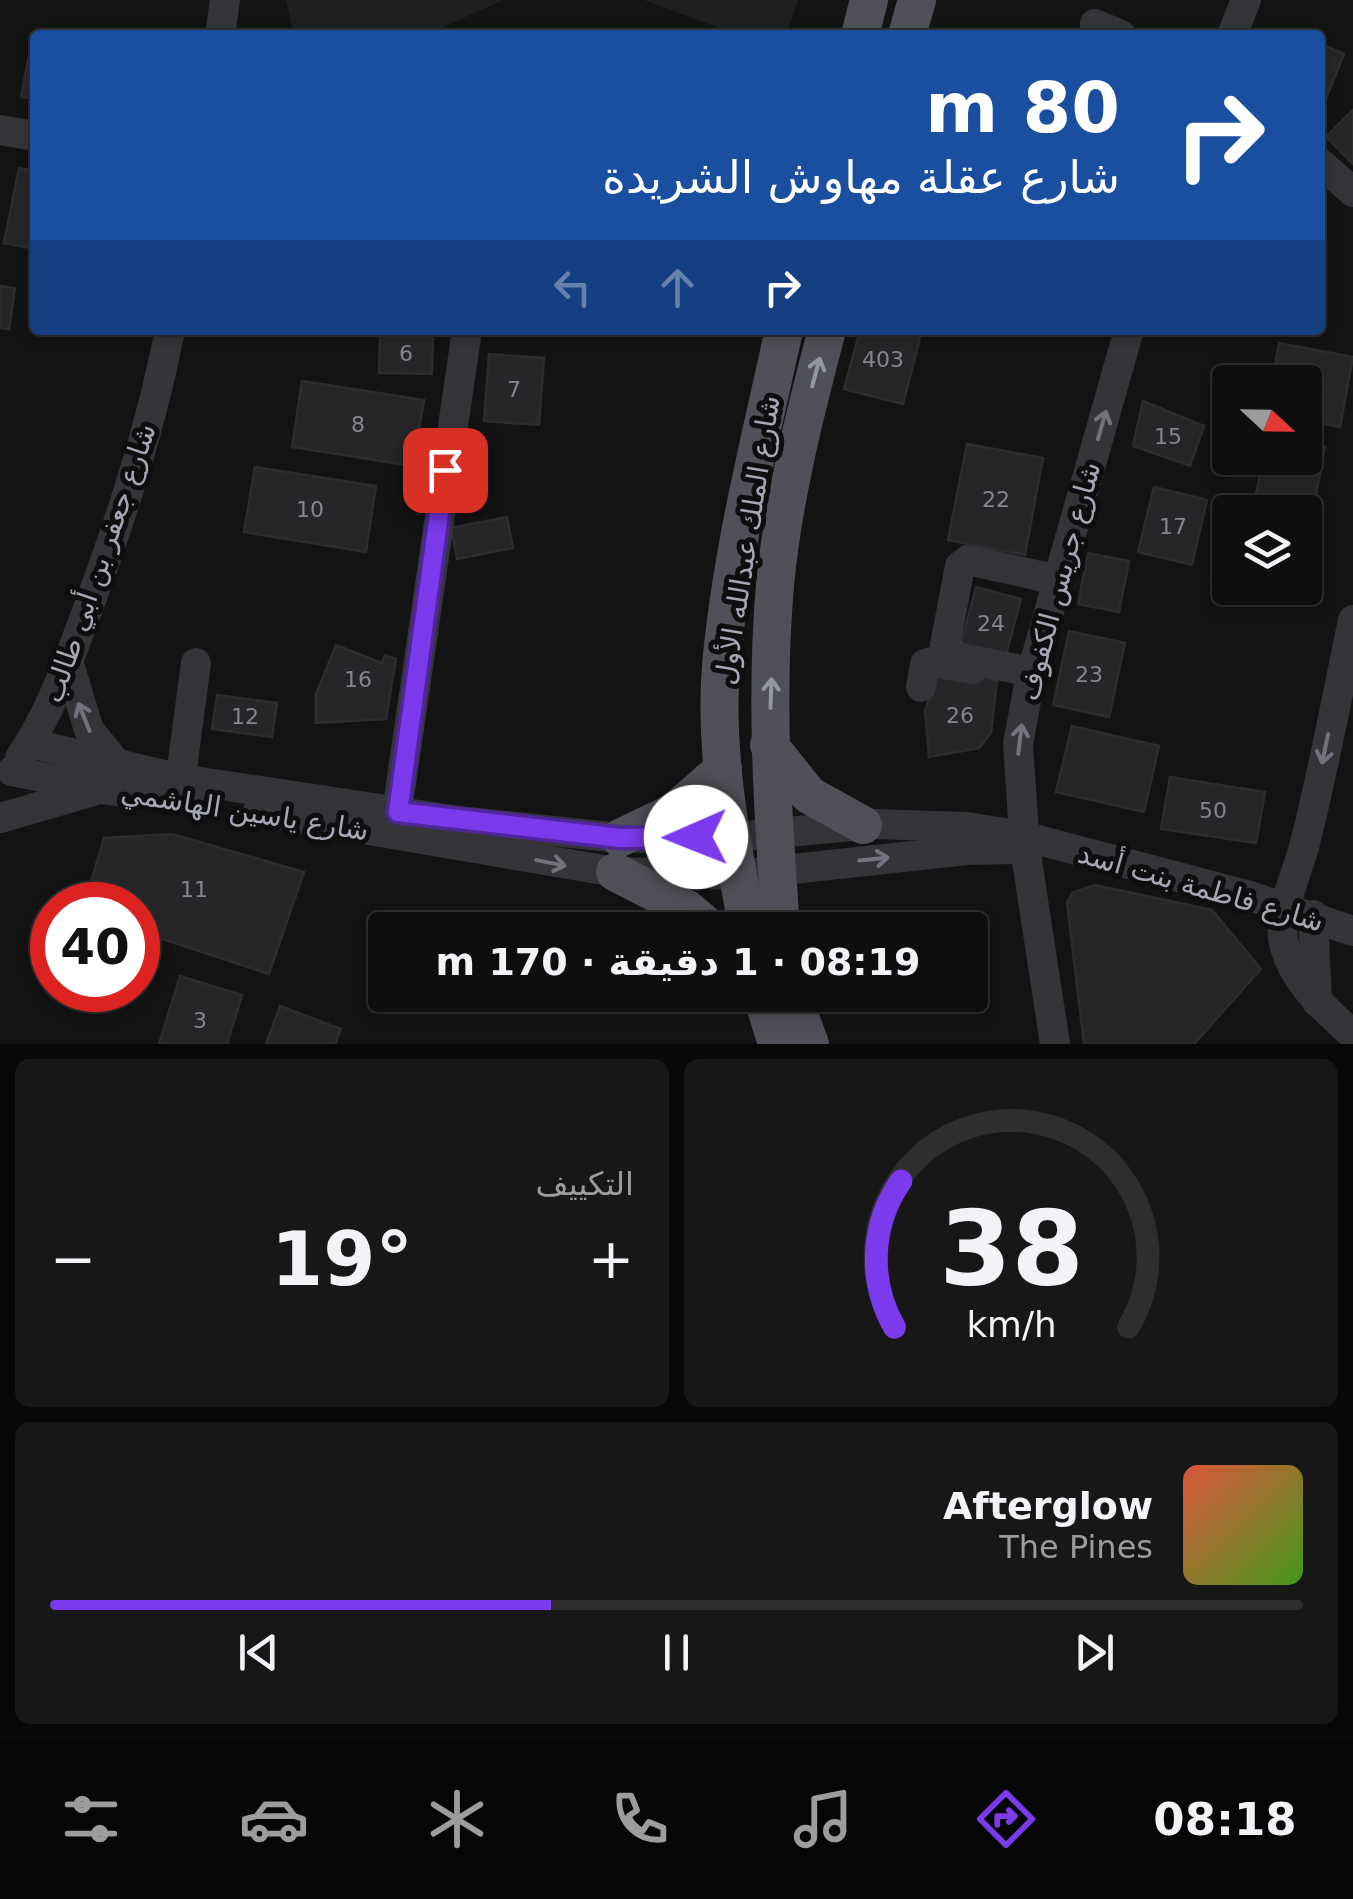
<!DOCTYPE html>
<html lang="ar">
<head>
<meta charset="utf-8">
<style>
  :root { --surface:#0e0e0f; --page:#171718; --text:#f1f3f6; --muted:#9b9c9e; --line:#2e2e2f; --accent:#7c3aed }
  body { margin:0; font-family:"DejaVu Sans",Vazirmatn,sans-serif; background:var(--page); color:var(--text); direction:rtl; height:100vh; display:flex; flex-direction:column; font-size:38px; white-space:nowrap }
  * { box-sizing:border-box; margin:0 }
  p { font-size:32px; color:var(--muted) }
  .icon { flex:none; width:55px; height:55px; fill:none; stroke:currentColor; stroke-width:2; stroke-linecap:round; stroke-linejoin:round }
  .map { position:relative; height:1044px; overflow:hidden; direction:ltr }
  .sheet { display:flex; flex-direction:column; gap:15px; padding:15px; background:#080808; flex:1 }
  .sheet>* { flex:none }
  .top-card { position:absolute; left:30px; top:30px; width:1295px; height:305px; border-radius:10px; box-shadow:0 5px 15px #0003,0 0 0 2px var(--line); direction:rtl; background:#1a4fa0; color:#fff; overflow:hidden }
  .needle { width:65px; rotate:112deg }
  .fabs { position:absolute; left:1212px; top:365px; display:grid; gap:20px }
  .fabs a { display:grid; place-items:center; width:110px; height:110px; border-radius:10px; background:var(--surface); box-shadow:0 5px 15px #0003,0 0 0 2px var(--line); font-size:50px }
  .speed { position:absolute; left:30px; top:882px; display:flex; gap:20px; font-size:50px; font-weight:700; text-align:center }
  .speed>* { display:grid; place-content:center; width:130px; height:130px; border-radius:50%; background:var(--surface); box-shadow:0 5px 15px #0003,0 0 0 2px var(--line); line-height:1 }
  .speed .limit { border:15px solid #d22; background:#fff; color:#111 }
  .pin { position:absolute; display:grid; place-items:center; width:85px; height:85px; color:#fff; margin:-42px; border-radius:20px; box-shadow:0 5px 15px #0006 }
  .me { position:absolute; width:110px; margin:-55px; rotate:269deg; stroke-linejoin:round; filter:drop-shadow(0 0 8px #0008) }
  .turn { display:flex; align-items:center; gap:35px; height:210px; padding:0 40px; font-size:45px }
  .turn .icon { width:130px; height:130px; stroke-width:2.5 }
  .turn b { display:block; font-size:70px; line-height:85px }
  .lanes { display:flex; align-items:center; height:95px; padding:0 40px; background:#0003; justify-content:center; gap:50px; direction:ltr }
  .lanes .off { opacity:.35 }
  .big { font-size:75px; font-weight:800; line-height:1.1 }
  .sheet .tile { flex:1; display:flex; flex-direction:column; justify-content:center; gap:15px; min-width:0; padding:0 35px; border-radius:15px; background:var(--page) }
  .sheet .dial { align-items:center; gap:0 }
  .dial svg { height:260px; overflow:visible; fill:none; stroke:var(--line); stroke-width:7; stroke-linecap:round; text-anchor:middle }
  .dial text { fill:var(--text); stroke:none }
  .song { display:flex; align-items:center; gap:30px }
  .cover { width:120px; height:120px; border-radius:15px; background:linear-gradient(135deg,hsl(10 70% 55%),hsl(100 70% 35%)) }
  .played { height:10px; border-radius:5px; background:linear-gradient(90deg,var(--accent) 40%,var(--line) 40%) }
  .keys { display:flex; justify-content:space-around; direction:ltr }
  .heat { display:flex; justify-content:space-between; align-items:center; font-size:55px; direction:ltr }
  .sheet .tiles { flex:1; display:grid; gap:15px; grid-template-columns:1fr 1fr }
  .tile:last-child { grid-column:span 2 }
  .trip { position:absolute; left:368px; top:912px; width:620px; height:100px; border-radius:10px; background:var(--surface); box-shadow:0 5px 15px #0003,0 0 0 2px var(--line); font-weight:800; line-height:100px; text-align:center; direction:rtl }
  .menu { display:flex; height:160px; justify-content:space-around; align-items:center; background:#060606; color:var(--muted) }
  .menu .icon { width:70px; height:70px }
  .menu .active { color:var(--accent) }
  .menu b { font-size:45px; color:var(--text) }
  .map>svg:first-child { display:block }
  .built { fill:#1f1f21 }
  .building { fill:#262628; stroke:#2d2d30; stroke-width:2.5 }
  .lines { fill:none; stroke-linecap:round; stroke-linejoin:round }
  .minor { stroke:#343439; stroke-width:30 }
  .major { stroke:#505058; stroke-width:38 }
  .oneway { stroke:#9496a2 }
  .oneway2 { stroke:#72737d }
  .route-casing { stroke:#51269a; stroke-width:25 }
  .route { stroke:#7c3aed; stroke-width:18 }
  .labels { text-anchor:middle; stroke-width:10; stroke-linejoin:round; paint-order:stroke }
  .number-label { font-size:22px; fill:#848690 }
  .street-label { font-size:28px; fill:#a5a7b4; stroke:#0e0e0f }
</style>
</head>
<body>
<div class="map">
<svg width="1353" height="1044" viewBox="0 0 1353 1044">
  <rect width="100%" height="100%" fill="#131314"/>
  <g class="built">
    <path d="M286,0H503L426,35H294Z"/>
    <path d="M644,0H798L786,35H738Z"/>
  </g>
  <g class="building">
    <path d="M32,40L35,41V99L21,97Z"/>
    <path d="M1320,44L1344,54L1320,113Z"/>
    <path d="M1353,110V164L1326,137Z"/>
    <path d="M19,168L35,171V249L4,243Z"/>
    <path d="M0,286L15,288L9,329L0,328Z"/>
    <path d="M860,330H922L903,404L844,389Z"/>
    <path d="M380,333L433,334L432,374L379,373Z"/>
    <path d="M1279,343L1353,357L1340,427L1305,420V382H1272Z"/>
    <path d="M489,354L544,358L539,425L484,421Z"/>
    <path d="M302,381L424,400L413,466L292,447Z"/>
    <path d="M1143,401L1204,426L1190,466L1133,446Z"/>
    <path d="M1305,443L1325,447L1311,521L1305,520V512L1253,510L1263,458H1305Z"/>
    <path d="M967,444L1043,458L1025,555L948,540Z"/>
    <path d="M255,467L376,486L366,552L244,532Z"/>
    <path d="M1154,487L1207,500L1192,565L1138,552Z"/>
    <path d="M507,517L513,548L457,559L451,528Z"/>
    <path d="M1226,523L1230,524V582L1211,577Z"/>
    <path d="M1088,553L1129,561L1119,612L1078,604Z"/>
    <path d="M976,587L1021,599L1005,659L960,647Z"/>
    <path d="M1249,588H1292L1289,599Z"/>
    <path d="M1069,631L1125,643L1109,717L1053,705Z"/>
    <path d="M336,645L382,663L385,655L396,659L386,719L316,723V694Z"/>
    <path d="M962,669L997,681L991,733L979,748L929,757L925,711L934,684L939,675Z"/>
    <path d="M217,695L277,703L272,737L212,729Z"/>
    <path d="M1072,726L1159,746L1144,812L1056,792Z"/>
    <path d="M1170,777L1265,792L1256,843L1161,829Z"/>
    <path d="M172,834L304,872L269,974L138,931V905H84L104,838Z"/>
    <path d="M1095,885L1212,910L1261,969L1194,1044H1084L1067,903L1072,893Z"/>
    <path d="M180,976L242,995L227,1044H159Z"/>
    <path d="M280,1006L341,1029L335,1044H266Z"/>
  </g>
  <g class="lines">
    <g class="minor">
      <path d="M1095,24L1121,35"/>
      <path d="M220,35L225,0"/>
      <path d="M1232,35L1246,0"/>
      <path d="M0,130L35,136"/>
      <path d="M1320,163L1353,192"/>
      <path d="M1353,620C1338,693 1324,767 1306,839C1299,871 1277,910 1284,944C1293,982 1326,1010 1353,1035"/>
      <path d="M68,661L89,730L117,764"/>
      <path d="M1032,672L956,657L945,645L960,566L968,560L1058,580"/>
      <path d="M921,687L925,664L932,662L973,669"/>
      <path d="M30,743L181,779L459,821L620,838L734,837L873,824L967,827L1023,836L1250,896L1353,931"/>
      <path d="M20,758C51,712 68,662 87,611C121,519 151,427 170,330"/>
      <path d="M12,771L102,789L198,801"/>
      <path d="M178,798L196,663"/>
      <path d="M258,811L615,872L738,875L967,850L1015,849"/>
      <path d="M0,818L93,791"/>
      <path d="M394,832L467,330"/>
      <path d="M1313,915L1317,1002"/>
      <path d="M1055,1044L1025,848L1018,744L1030,679L1129,330"/>
    </g>
    <g class="major">
      <path d="M860,35L869,0"/>
      <path d="M907,35L917,0"/>
      <path d="M769,745L809,795L863,825"/>
      <path d="M620,838L674,812L723,769"/>
      <path d="M615,872L687,909L712,930"/>
      <path d="M748,930C732,845 714,753 721,666C731,553 760,440 784,330"/>
      <path d="M781,930C773,815 765,701 775,585C783,500 805,413 827,330"/>
      <path d="M762,995L777,1044"/>
      <path d="M792,995L810,1044"/>
    </g>
  </g>
  <defs><path id="oneway-shaft" d="M-6 0H5M1.5-3L5.5 0L1.5 3" fill="none" stroke-width="1.6" stroke-linecap="round" stroke-linejoin="round" transform="scale(2.5)"/></defs>
  <g class="oneway">
    <use href="#oneway-shaft" transform="translate(816 372) rotate(-75)"/>
    <use href="#oneway-shaft" transform="translate(771 693) rotate(-88)"/>
  </g>
  <g class="oneway2">
    <use href="#oneway-shaft" transform="translate(1102 425) rotate(-74)"/>
    <use href="#oneway-shaft" transform="translate(84 717) rotate(-112)"/>
    <use href="#oneway-shaft" transform="translate(1020 739) rotate(-83)"/>
    <use href="#oneway-shaft" transform="translate(1325 749) rotate(102)"/>
    <use href="#oneway-shaft" transform="translate(874 859) rotate(-6)"/>
    <use href="#oneway-shaft" transform="translate(551 863) rotate(11)"/>
  </g>
  <g class="lines">
    <defs>
      <path id="route" d="M445,470L398,812L620,838L696,837"/>
    </defs>
    <use href="#route" class="route-casing"/>
    <use href="#route" class="route"/>
  </g>
  <g class="labels">
    <g class="number-label">
      <text x="406" y="361">6</text>
      <text x="883" y="367">403</text>
      <text x="514" y="397">7</text>
      <text x="358" y="432">8</text>
      <text x="1168" y="444">15</text>
      <text x="996" y="507">22</text>
      <text x="310" y="517">10</text>
      <text x="1173" y="534">17</text>
      <text x="991" y="631">24</text>
      <text x="1089" y="682">23</text>
      <text x="358" y="687">16</text>
      <text x="960" y="723">26</text>
      <text x="245" y="724">12</text>
      <text x="1213" y="818">50</text>
      <text x="194" y="897">11</text>
      <text x="200" y="1028">3</text>
    </g>
    <g class="street-label">
      <text transform="translate(747 540) rotate(-81)" y="10">شارع الملك عبدالله الأول</text>
      <text transform="translate(99 563) rotate(-71)" y="10">شارع جعفر بن أبي طالب</text>
      <text transform="translate(1059 581) rotate(-75)" y="10">شارع جريس الكفوف</text>
      <text transform="translate(245 811) rotate(9)" y="10">شارع ياسين الهاشمي</text>
      <text transform="translate(1201 887) rotate(16)" y="10">شارع فاطمة بنت أسد</text>
    </g>
  </g>
</svg>
<div class="fabs">
<a><svg class="needle" viewBox="-14 -14 28 28"><path d="M0-13l5 13h-10z" fill="#e53935"/><path d="M0 13l5-13h-10z" fill="#9b9c9e"/></svg></a>
<a><svg class="icon" aria-label="layers" viewBox="0 0 24 24"><path d="M12 4l9 5-9 5-9-5zM3 14l9 5 9-5"/></svg></a>
</div>
<div class="speed"><div class="limit">40</div></div>
<div class="pin" style="left:445px;top:470px;background:#d93025"><svg class="icon" aria-label="arrive" viewBox="0 0 24 24"><path d="M6 21V4h12l-3 4 3 4H6"/></svg></div>
<svg class="me" style="left:696px;top:837px" viewBox="-20 -20 40 40"><circle r="19" fill="#fff"/><path d="M0-13L10 11 0 6-10 11z" fill="#7c3aed"/></svg>
<div class="trip">08:19 · 1 دقيقة · 170 m</div>
<div class="top-card">
<div class="turn"><svg class="icon" aria-label="right" viewBox="0 0 24 24"><path d="M7 20v-9h11M14 6l5 5-5 5"/></svg><div><b>80 m</b>شارع عقلة مهاوش الشريدة</div></div>
<div class="lanes"><svg class="icon off" aria-label="left" viewBox="0 0 24 24"><path d="M17 20v-9H6M10 6l-5 5 5 5"/></svg><svg class="icon off" aria-label="ahead" viewBox="0 0 24 24"><path d="M12 20V5M6 11l6-6 6 6"/></svg><svg class="icon" aria-label="right" viewBox="0 0 24 24"><path d="M7 20v-9h11M14 6l5 5-5 5"/></svg></div>
</div>
</div>
<section class="sheet">
<div class="tiles">
<div class="tile dial"><svg viewBox="0 0 100 80">
<path d="M14 69A42 42 0 1 1 86 69"/>
<path d="M14 69A42 42 0 0 1 16 24" stroke="#7c3aed"/>
<text x="50" y="56" font-size="32" font-weight="700">38</text>
<text x="50" y="72" font-size="11">km/h</text>
</svg></div>
<div class="tile"><p>التكييف</p>
<div class="heat"><a>−</a><b class="big">19°</b><a>+</a></div>
</div>
<div class="tile">
<div class="song"><i class="cover"></i><div><b>Afterglow</b><p>The Pines</p></div></div>
<div class="played"></div>
<div class="keys"><svg class="icon" aria-label="previous" viewBox="0 0 24 24"><path d="M18 5L8 12l10 7zM5 5v14"/></svg><svg class="icon" aria-label="pause" viewBox="0 0 24 24"><path d="M8 5v14M16 5v14"/></svg><svg class="icon" aria-label="next" viewBox="0 0 24 24"><path d="M6 5l10 7-10 7zM19 5v14"/></svg></div>
</div>
</div>
</section>
<nav class="menu">
<b>08:18</b>
<svg class="icon active" aria-label="directions" viewBox="0 0 24 24"><path d="M12 3l9 9-9 9-9-9zM9 14v-3h6M13 9l2 2-2 2"/></svg>
<svg class="icon" aria-label="music" viewBox="0 0 24 24"><path d="M9 18V5l10-2v13"/><circle cx="6" cy="18" r="3"/><circle cx="16" cy="16" r="3"/></svg>
<svg class="icon" aria-label="phone" viewBox="0 0 24 24"><path d="M5 4h4l2 5-3 2q2 4 5 5l2-3 5 2v4C11 20 4 13 5 4z"/></svg>
<svg class="icon" aria-label="climate" viewBox="0 0 24 24"><path d="M12 3v18M4 7l16 10M4 17L20 7"/></svg>
<svg class="icon" aria-label="car" viewBox="0 0 24 24"><path d="M5 17H2v-5l4-1 3-4h7l3 4 3 1v5h-3M9 17h6M6 11h13"/><circle cx="7" cy="17" r="2"/><circle cx="17" cy="17" r="2"/></svg>
<svg class="icon" aria-label="filters" viewBox="0 0 24 24"><path d="M4 7h16M4 17h16"/><circle cx="9" cy="7" r="2"/><circle cx="15" cy="17" r="2"/></svg>
</nav>
</body>
</html>
